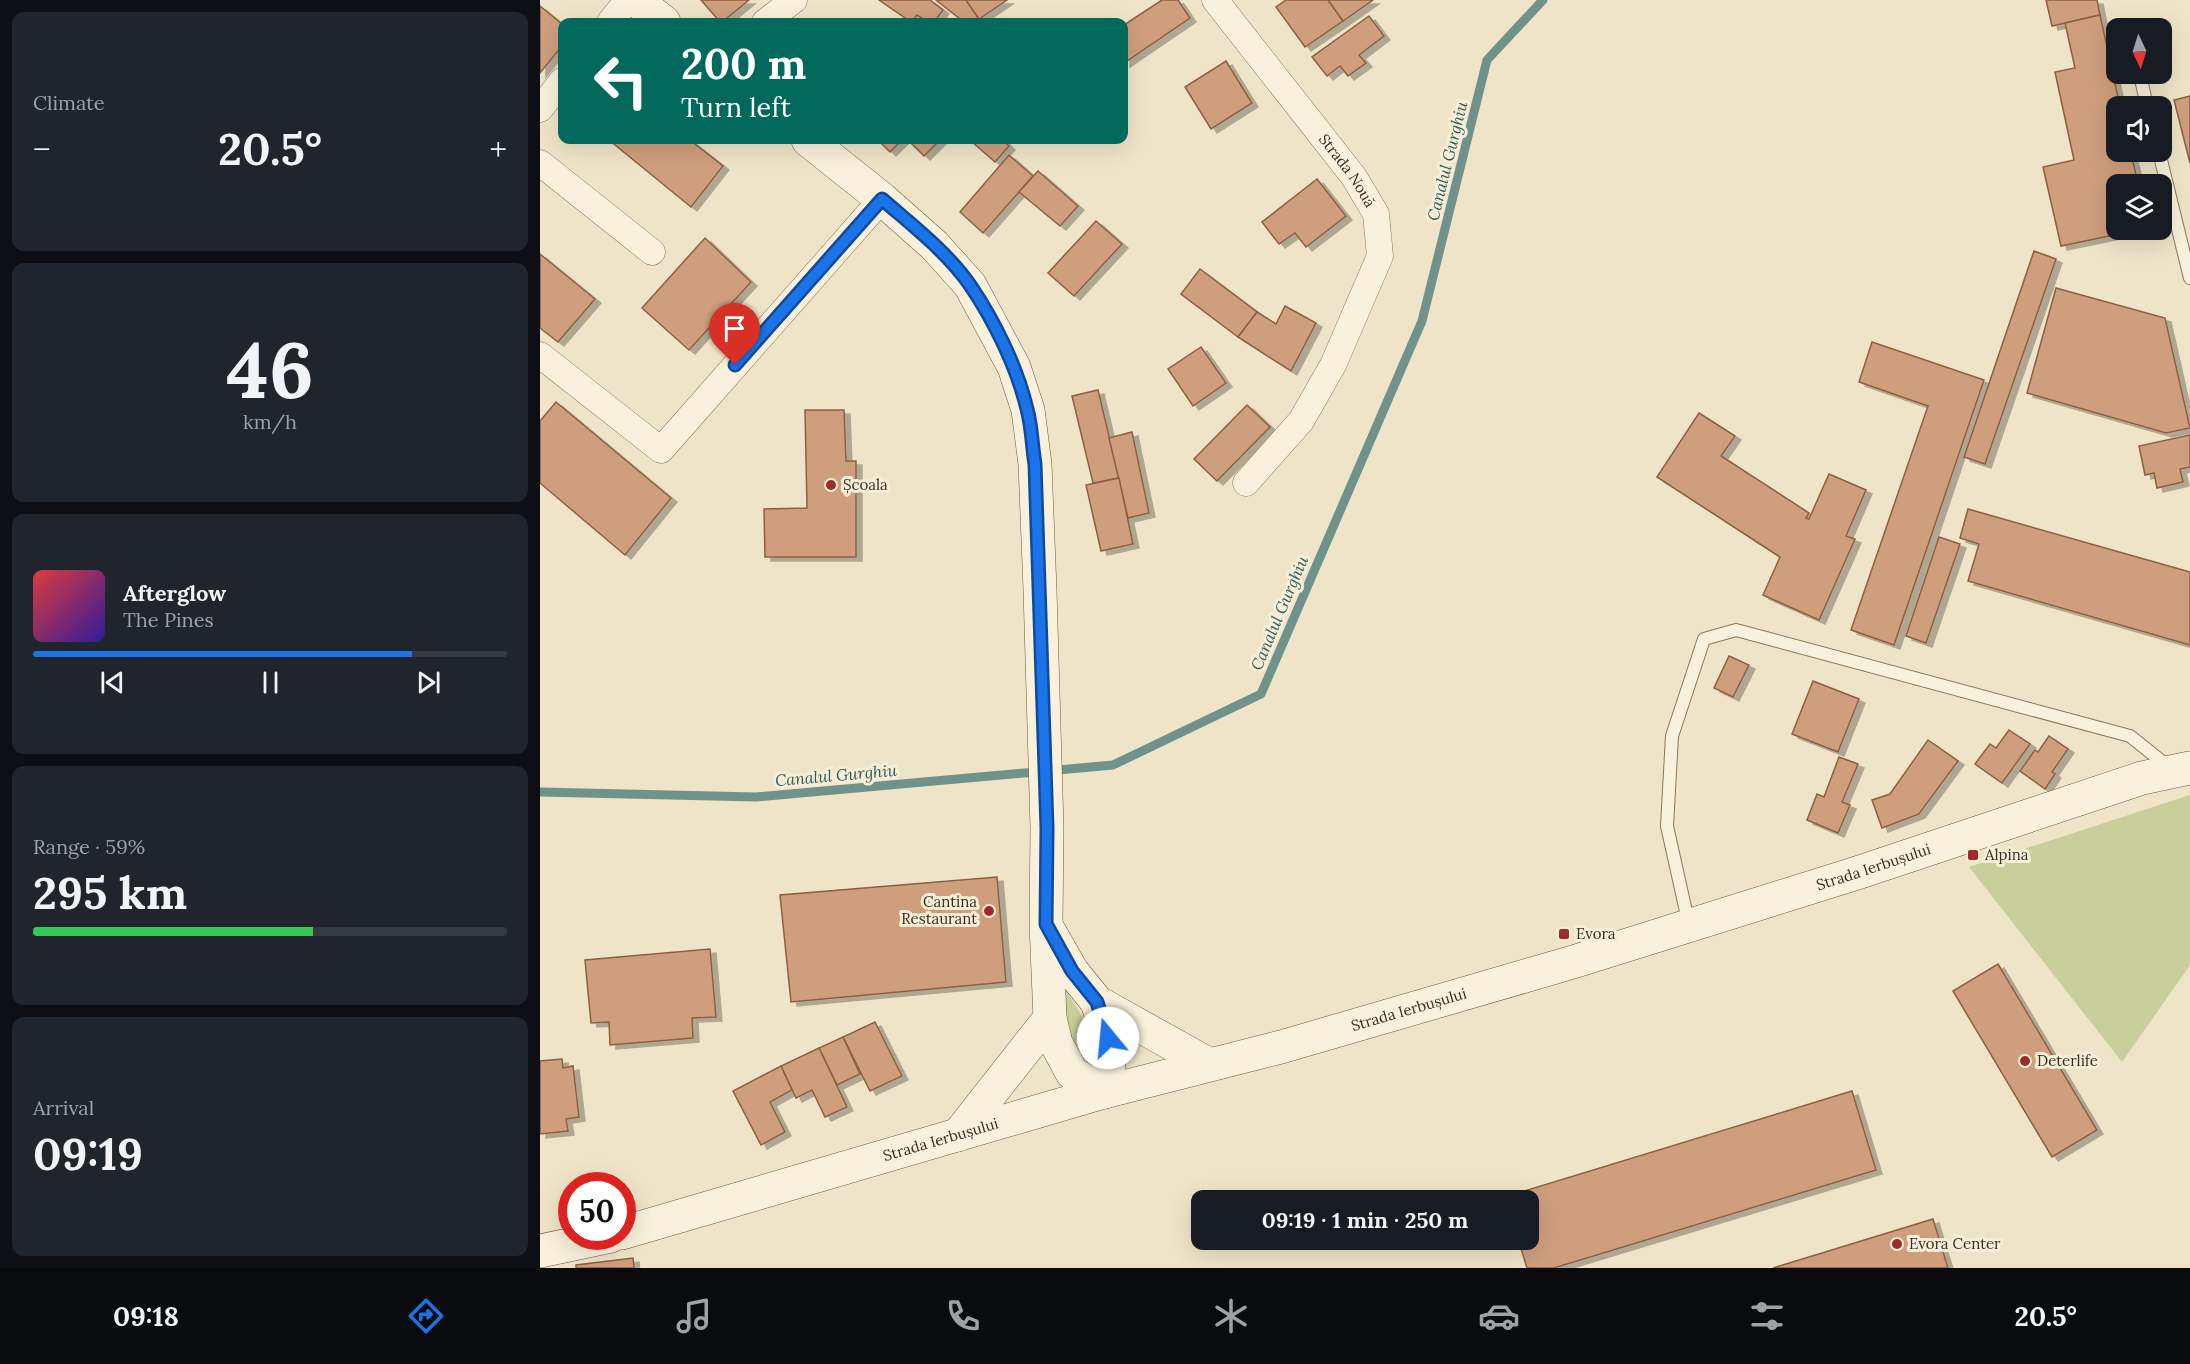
<!DOCTYPE html>
<html lang="en">
<head>
<meta charset="utf-8">
<style>
  :root { --surface:#171b24; --page:#20242c; --text:#f1f3f6; --muted:#9ea1a6; --line:#363941; --accent:#1a73e8 }
  body { margin:0; font-family:Lora,serif; background:var(--page); color:var(--text); height:100vh; display:flex; flex-direction:column; font-size:22px; white-space:nowrap }
  * { box-sizing:border-box; margin:0 }
  p { font-size:20px; color:var(--muted) }
  .icon { flex:none; width:33px; height:33px; fill:none; stroke:currentColor; stroke-width:2; stroke-linecap:round; stroke-linejoin:round }
  .map { position:relative; flex:1; overflow:hidden }
  .side { display:flex; flex-direction:column; gap:12px; padding:12px; background:#0d0f14; width:540px }
  .side>* { flex:none }
  .top-card { position:absolute; left:18px; top:18px; width:570px; height:126px; border-radius:12px; box-shadow:0 6px 24px #0002; background:#00695c; color:#fff; overflow:hidden }
  .needle { width:39px; rotate:176deg }
  .tools { position:absolute; left:1566px; top:18px; display:grid; gap:12px }
  .tools a { display:grid; place-items:center; width:66px; height:66px; border-radius:12px; background:var(--surface); box-shadow:0 6px 24px #0002; font-size:30px }
  .speed { position:absolute; left:18px; top:1172px; display:flex; gap:12px; font-size:30px; font-weight:700; text-align:center }
  .speed>* { display:grid; place-content:center; width:78px; height:78px; border-radius:50%; background:var(--surface); box-shadow:0 6px 24px #0002; line-height:1 }
  .speed .limit { border:9px solid #d22; background:#fff; color:#111 }
  .pin { position:absolute; display:grid; place-items:center; width:51px; height:51px; color:#fff; margin:-62px -26px; border-radius:50% 50% 50% 0; rotate:-45deg; box-shadow:0 0 6px #0007 }
  .pin .icon { rotate:45deg }
  .me { position:absolute; width:66px; margin:-33px; rotate:343deg; stroke-linejoin:round; filter:drop-shadow(0 0 4px #0008) }
  .turn { display:flex; align-items:center; gap:21px; height:126px; padding:0 24px; font-size:27px }
  .turn .icon { width:78px; height:78px; stroke-width:2.5 }
  .turn b { display:block; font-size:42px; line-height:51px }
  .big { font-size:45px; font-weight:800; line-height:1.1 }
  .side .widget { flex:1; display:flex; flex-direction:column; justify-content:center; gap:9px; min-width:0; padding:0 21px; border-radius:12px; background:var(--page) }
  .side .dial { align-items:center; gap:0 }
  .dial b { font-size:78px; line-height:1 }
  .song { display:flex; align-items:center; gap:18px }
  .cover { width:72px; height:72px; border-radius:9px; background:linear-gradient(135deg,hsl(0 70% 55%),hsl(250 70% 35%)) }
  .played { height:6px; border-radius:3px; background:linear-gradient(90deg,var(--accent) 80%,var(--line) 80%) }
  .keys { display:flex; justify-content:space-around; direction:ltr }
  .heat { display:flex; justify-content:space-between; align-items:center; font-size:33px; direction:ltr }
  .charge { height:9px; border-radius:4px; background:linear-gradient(90deg,#34c759 59%,var(--line) 0) }
  .trip { position:absolute; left:651px; top:1190px; width:348px; height:60px; border-radius:12px; background:var(--surface); box-shadow:0 6px 24px #0002; font-weight:800; line-height:60px; text-align:center }
  .tab-bar { display:flex; height:96px; justify-content:space-around; align-items:center; background:#090b0e; color:var(--muted) }
  .tab-bar .icon { width:42px; height:42px }
  .tab-bar .current { color:var(--accent) }
  .tab-bar b { font-size:27px; color:var(--text) }
  main { display:flex; flex:1; min-height:0 }
  .map>svg:first-child { display:block }
  .green { fill:#c9cf9b }
  .lines { fill:none; stroke-linecap:round; stroke-linejoin:round }
  .stream { stroke:#6f938a; stroke-width:9 }
  .building { fill:#cf9f7d; stroke:#8d5f41; stroke-width:1.5; filter:url(#shadow) }
  .lane-casing { stroke:#8d765c; stroke-width:14 }
  .street-casing { stroke:#8d765c; stroke-width:27 }
  .secondary-casing { stroke:#6f573f; stroke-width:34 }
  .lane { stroke:#faf1dc; stroke-width:12 }
  .street { stroke:#faf1dc; stroke-width:26 }
  .secondary { stroke:#faf1dc; stroke-width:33 }
  .route-casing { stroke:#114b97; stroke-width:15 }
  .route { stroke:#1a73e8; stroke-width:10 }
  .poi-dot { fill:#9e2a2b; stroke:#f7eed8; stroke-width:2 }
  .labels { text-anchor:middle; stroke-width:6; stroke-linejoin:round; paint-order:stroke }
  .street-label { font-size:15px; fill:#3d2e20; stroke:#f7eed8 }
  .poi-label { font-size:15px; fill:#3d2e20; stroke:#f7eed8; text-anchor:start }
  .water-label { font-size:16px; font-style:italic; fill:#2f5d5a; stroke:#f7eed8 }
</style>
</head>
<body>
<main>
<section class="side">
<div class="widget"><p>Climate</p>
<div class="heat"><a>−</a><b class="big">20.5°</b><a>+</a></div>
</div>
<div class="widget dial"><b>46</b><p>km/h</p></div>
<div class="widget">
<div class="song"><i class="cover"></i><div><b>Afterglow</b><p>The Pines</p></div></div>
<div class="played"></div>
<div class="keys"><svg class="icon" aria-label="previous" viewBox="0 0 24 24"><path d="M18 5L8 12l10 7zM5 5v14"/></svg><svg class="icon" aria-label="pause" viewBox="0 0 24 24"><path d="M8 5v14M16 5v14"/></svg><svg class="icon" aria-label="next" viewBox="0 0 24 24"><path d="M6 5l10 7-10 7zM19 5v14"/></svg></div>
</div>
<div class="widget"><p>Range · 59%</p><b class="big">295 km</b><div class="charge"></div></div>
<div class="widget"><p>Arrival</p><b class="big">09:19</b></div>
</section>
<div class="map">
<svg width="1650" height="1268" viewBox="0 0 1650 1268">
  <defs>
    <filter id="shadow"><feDropShadow dx="6" dy="4" stdDeviation="0" flood-color="#0004"/></filter>
  </defs>
  <rect width="100%" height="100%" fill="#f0e4c8"/>
  <g class="green">
    <path d="M1650,795V965L1582,1062L1429,867Z"/>
    <path d="M526,990L553,1035L554,1071L549,1074L526,1027Z"/>
  </g>
  <g class="lines">
    <path class="stream" d="M0,792L216,797L573,765L721,694L882,321L947,60L1003,0"/>
  </g>
  <g class="building">
    <path d="M161,0H209L182,22H180Z"/>
    <path d="M339,0H390L403,10L394,22H388L377,15L371,22Z"/>
    <path d="M396,0H426L439,19L433,22H424Z"/>
    <path d="M426,0H467L439,19Z"/>
    <path d="M622,0H638L650,18L584,63V25Z"/>
    <path d="M746,0H788L803,21L765,47L736,7Z"/>
    <path d="M788,0H833L803,21Z"/>
    <path d="M1506,0H1557L1560,15L1512,26Z"/>
    <path d="M0,6L22,24V46L0,73Z"/>
    <path d="M1560,15L1580,106H1576V152H1591L1598,184H1576V230H1598L1521,246L1503,167L1534,160L1515,72L1535,68L1525,23Z"/>
    <path d="M829,16L844,36L819,55L826,63L808,76L800,66L787,76L772,57Z"/>
    <path d="M686,61L712,103L671,129L645,87Z"/>
    <path d="M1650,96V163L1634,100Z"/>
    <path d="M69,140H150L183,166L151,207Z"/>
    <path d="M338,140H362L350,152Z"/>
    <path d="M370,140H400L384,156L369,141Z"/>
    <path d="M430,140H463L469,146L455,162Z"/>
    <path d="M469,155L493,176L443,233L420,212Z"/>
    <path d="M498,171L538,206L520,226L479,192Z"/>
    <path d="M777,179L806,216L766,247L755,233L739,244L722,222Z"/>
    <path d="M556,221L582,244L534,296L508,273Z"/>
    <path d="M165,238L211,282L149,350L102,308Z"/>
    <path d="M1494,251L1516,259L1445,464L1424,457Z"/>
    <path d="M0,254L55,299L18,342L0,328Z"/>
    <path d="M660,269L717,312L698,337L641,294Z"/>
    <path d="M1516,288L1625,318L1650,428L1626,433L1487,393Z"/>
    <path d="M745,306L776,323L751,371L698,337L717,312L736,324Z"/>
    <path d="M1332,342L1444,380L1354,645L1311,630L1388,406L1319,382Z"/>
    <path d="M661,347L686,383L653,406L628,369Z"/>
    <path d="M558,390L579,478L553,483L532,396Z"/>
    <path d="M16,402L131,498L85,555L0,483V421Z"/>
    <path d="M707,405L730,427L677,481L654,459Z"/>
    <path d="M265,410H304L306,461H316V557H225L224,509L267,508Z"/>
    <path d="M1159,413L1195,436L1181,456L1269,513L1266,518L1269,519L1289,474L1326,490L1306,536L1315,539L1279,620L1223,595L1240,557L1117,477Z"/>
    <path d="M592,432L609,513L588,518L569,438Z"/>
    <path d="M1650,435V467L1640,469L1643,482L1617,488L1614,473L1605,475L1599,446Z"/>
    <path d="M579,478L593,544L561,551L546,485Z"/>
    <path d="M1428,509L1650,572V645L1428,581L1439,544L1420,538Z"/>
    <path d="M1399,537L1420,544L1386,643L1366,636Z"/>
    <path d="M1189,656L1209,665L1193,697L1174,688Z"/>
    <path d="M1273,681L1319,699L1298,752L1252,734Z"/>
    <path d="M1469,730L1490,744L1462,783L1435,764L1450,744L1456,748Z"/>
    <path d="M1509,736L1528,749L1512,772L1515,774L1505,789L1480,771L1495,750L1498,752Z"/>
    <path d="M1388,740L1418,761L1379,814L1342,828L1332,800L1350,794Z"/>
    <path d="M1299,757L1318,764L1302,802L1310,805L1298,833L1267,820L1277,794L1284,797Z"/>
    <path d="M457,877L466,982L251,1002L240,895Z"/>
    <path d="M170,949L176,1017L152,1018L153,1038L70,1045L69,1022L51,1023L45,960Z"/>
    <path d="M1458,964L1557,1130L1512,1157L1413,991Z"/>
    <path d="M335,1022L362,1076L330,1091L303,1037Z"/>
    <path d="M303,1037L320,1074L297,1085L279,1048Z"/>
    <path d="M279,1048L307,1107L285,1117L272,1090L256,1098L241,1066Z"/>
    <path d="M22,1059L23,1068L33,1066L39,1117L26,1119L28,1131L0,1134V1061Z"/>
    <path d="M241,1066L252,1090L230,1102L245,1132L221,1145L193,1091Z"/>
    <path d="M1312,1091L1336,1170L1014,1268H987L978,1239H988V1200H966L965,1197Z"/>
    <path d="M1393,1219L1408,1268H1233Z"/>
    <path d="M93,1258L94,1268H36V1265Z"/>
  </g>
  <g class="lines">
    <defs>
      <g id="lane">
        <path d="M1600,75L1607,106"/>
        <path d="M1619,152L1650,278"/>
        <path d="M1149,925L1127,826L1132,736L1164,639L1196,630L1590,736L1630,768"/>
      </g>
      <g id="street">
        <path id="s1" d="M675,0L814,177L836,214L840,256L793,365L761,421L706,483"/>
        <path d="M70,22L88,0"/>
        <path d="M225,22L254,0"/>
        <path d="M0,109L22,81"/>
        <path d="M0,163L112,252"/>
        <path d="M0,355L121,450L342,199"/>
      </g>
      <g id="secondary">
        <path d="M96,0L124,22"/>
        <path d="M268,140L342,199L394,245L430,285L474,367L488,410L495,464L500,590L507,828L506,924L510,1018L516,1043L532,1073L564,1092"/>
        <path d="M508,929L532,971L557,1002L568,1038L569,1064L564,1092"/>
        <path d="M557,1002L668,1064"/>
        <path d="M418,1135L510,1018"/>
        <path id="s2" d="M82,1233L564,1092L741,1047L1033,962L1317,873L1602,778L1650,768"/>
        <path d="M0,1251L71,1236"/>
      </g>
    </defs>
    <use href="#lane" class="lane-casing"/>
    <use href="#street" class="street-casing"/>
    <use href="#secondary" class="secondary-casing"/>
    <use href="#lane" class="lane"/>
    <use href="#street" class="street"/>
    <use href="#secondary" class="secondary"/>
  </g>
  <g class="lines">
    <defs>
      <path id="route" d="M195,365L342,199C373,226 407,252 430,285C455,322 477,367 487,409C492,427 492,446 495,464L507,828L506,924L532,971L557,1002L568,1038"/>
    </defs>
    <use href="#route" class="route-casing"/>
    <use href="#route" class="route"/>
  </g>
  <g class="poi-dot">
    <circle cx="291" cy="485" r="6"/>
    <rect x="1427" y="849" width="12" height="12" rx="3"/>
    <circle cx="449" cy="911" r="6"/>
    <rect x="1018" y="928" width="12" height="12" rx="3"/>
    <circle cx="1485" cy="1061" r="6"/>
    <circle cx="1357" cy="1244" r="6"/>
  </g>
  <g class="labels">
    <g class="street-label">
      <text dy="5" stroke="none"><textPath href="#s1" startOffset="216">Strada Nouă</textPath></text>
      <text dy="5" stroke="none"><textPath href="#s2" startOffset="1304">Strada Ierbușului</textPath></text>
      <text dy="5" stroke="none"><textPath href="#s2" startOffset="818">Strada Ierbușului</textPath></text>
      <text dy="5" stroke="none"><textPath href="#s2" startOffset="332">Strada Ierbușului</textPath></text>
    </g>
    <g class="poi-label">
      <text x="303" y="490">Școala</text>
      <text x="1445" y="860">Alpina</text>
      <text x="437" y="907" text-anchor="end">Cantina<tspan x="437" dy="17">Restaurant</tspan></text>
      <text x="1036" y="939">Evora</text>
      <text x="1497" y="1066">Deterlife</text>
      <text x="1369" y="1249">Evora Center</text>
    </g>
    <g class="water-label">
      <text transform="translate(907 161) rotate(-76)" y="6">Canalul Gurghiu</text>
      <text transform="translate(739 613) rotate(-67)" y="6">Canalul Gurghiu</text>
      <text transform="translate(296 775) rotate(-5)" y="6">Canalul Gurghiu</text>
    </g>
  </g>
</svg>
<div class="tools">
<a><svg class="needle" viewBox="-14 -14 28 28"><path d="M0-13l5 13h-10z" fill="#e53935"/><path d="M0 13l5-13h-10z" fill="#9ea1a6"/></svg></a>
<a><svg class="icon" aria-label="sound" viewBox="0 0 24 24"><path d="M4 9h4l5-4v14l-5-4H4zM17 9q2 3 0 6"/></svg></a>
<a><svg class="icon" aria-label="layers" viewBox="0 0 24 24"><path d="M12 4l9 5-9 5-9-5zM3 14l9 5 9-5"/></svg></a>
</div>
<div class="speed"><div class="limit">50</div></div>
<div class="pin" style="left:195px;top:365px;background:#d93025"><svg class="icon" aria-label="arrive" viewBox="0 0 24 24"><path d="M6 21V4h12l-3 4 3 4H6"/></svg></div>
<svg class="me" style="left:568px;top:1038px" viewBox="-20 -20 40 40"><circle r="19" fill="#fff"/><path d="M0-13L10 11 0 6-10 11z" fill="#1a73e8"/></svg>
<div class="trip">09:19 · 1 min · 250 m</div>
<div class="top-card">
<div class="turn"><svg class="icon" aria-label="left" viewBox="0 0 24 24"><path d="M17 20v-9H6M10 6l-5 5 5 5"/></svg><div><b>200 m</b>Turn left</div></div>
</div>
</div>
</main>
<nav class="tab-bar">
<b>09:18</b>
<svg class="icon current" aria-label="directions" viewBox="0 0 24 24"><path d="M12 3l9 9-9 9-9-9zM9 14v-3h6M13 9l2 2-2 2"/></svg>
<svg class="icon" aria-label="music" viewBox="0 0 24 24"><path d="M9 18V5l10-2v13"/><circle cx="6" cy="18" r="3"/><circle cx="16" cy="16" r="3"/></svg>
<svg class="icon" aria-label="phone" viewBox="0 0 24 24"><path d="M5 4h4l2 5-3 2q2 4 5 5l2-3 5 2v4C11 20 4 13 5 4z"/></svg>
<svg class="icon" aria-label="climate" viewBox="0 0 24 24"><path d="M12 3v18M4 7l16 10M4 17L20 7"/></svg>
<svg class="icon" aria-label="car" viewBox="0 0 24 24"><path d="M5 17H2v-5l4-1 3-4h7l3 4 3 1v5h-3M9 17h6M6 11h13"/><circle cx="7" cy="17" r="2"/><circle cx="17" cy="17" r="2"/></svg>
<svg class="icon" aria-label="filters" viewBox="0 0 24 24"><path d="M4 7h16M4 17h16"/><circle cx="9" cy="7" r="2"/><circle cx="15" cy="17" r="2"/></svg>
<b>20.5°</b>
</nav>
</body>
</html>
